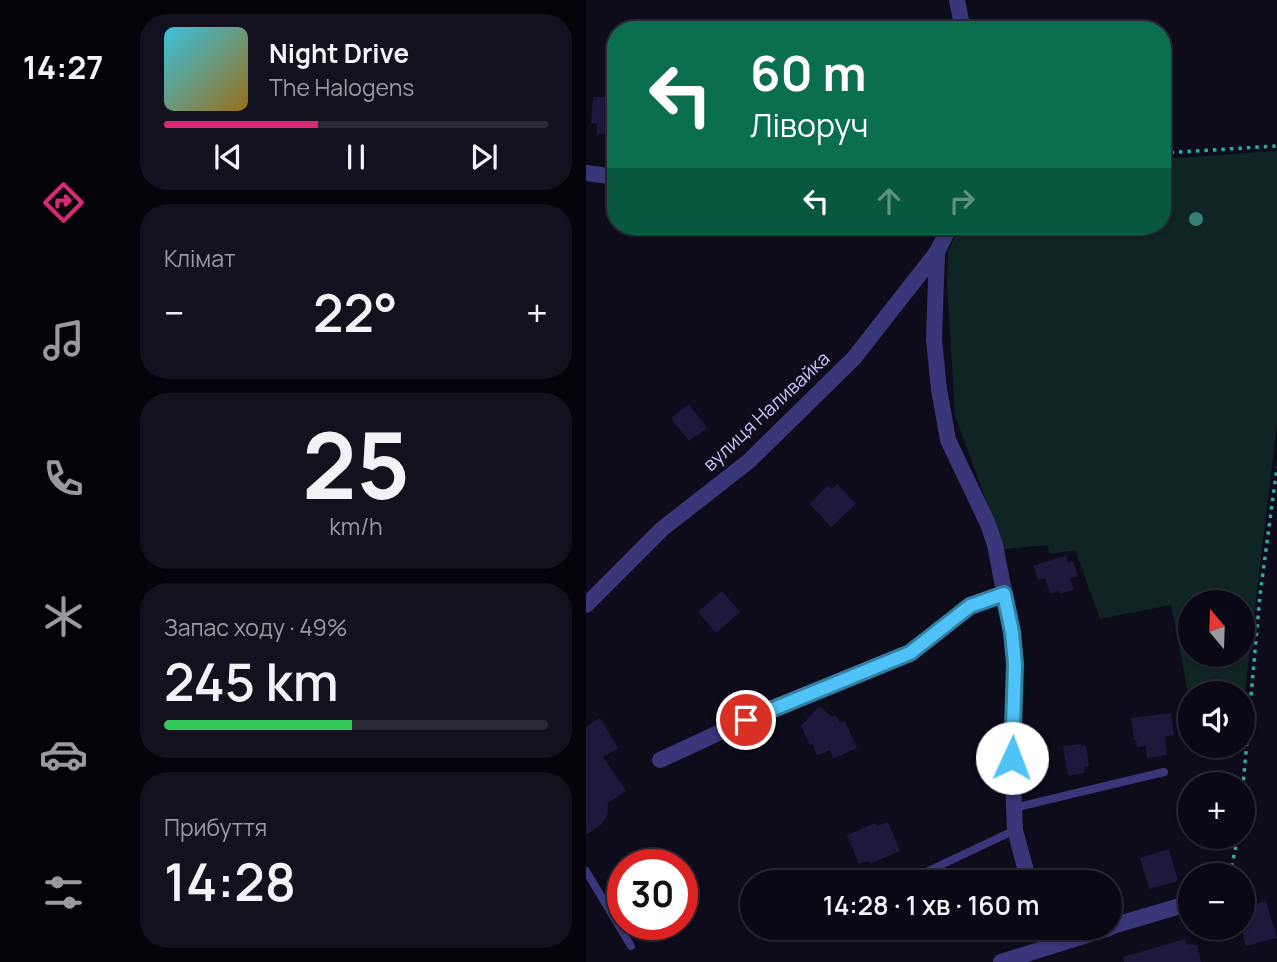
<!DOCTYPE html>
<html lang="uk">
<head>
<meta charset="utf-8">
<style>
  :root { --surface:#0a0814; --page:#13111d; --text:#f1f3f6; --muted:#999aa0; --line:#2a2934; --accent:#db2777 }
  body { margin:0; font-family:Manrope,sans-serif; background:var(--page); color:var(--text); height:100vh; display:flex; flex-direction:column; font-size:26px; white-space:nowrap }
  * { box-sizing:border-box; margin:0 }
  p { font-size:23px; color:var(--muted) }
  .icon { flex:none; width:38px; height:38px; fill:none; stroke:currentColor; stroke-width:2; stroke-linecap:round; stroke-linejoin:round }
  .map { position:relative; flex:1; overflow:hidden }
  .side { display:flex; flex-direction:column; gap:14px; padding:14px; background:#06040b; width:460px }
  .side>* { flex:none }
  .guide { position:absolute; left:21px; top:21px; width:564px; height:214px; border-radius:28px; box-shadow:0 2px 5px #0004,0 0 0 2px var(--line); background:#0b6e4f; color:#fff; overflow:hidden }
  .needle { width:46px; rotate:341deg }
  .buttons { position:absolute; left:592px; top:590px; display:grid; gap:14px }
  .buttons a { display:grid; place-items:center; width:77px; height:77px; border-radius:50%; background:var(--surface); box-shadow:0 2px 5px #0004,0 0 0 2px var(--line); font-size:35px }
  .speed { position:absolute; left:21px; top:849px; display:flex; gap:14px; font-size:35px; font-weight:700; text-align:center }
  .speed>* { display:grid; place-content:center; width:91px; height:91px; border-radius:50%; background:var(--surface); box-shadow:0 2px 5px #0004,0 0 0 2px var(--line); line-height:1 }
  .speed .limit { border:10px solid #d22; background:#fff; color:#111 }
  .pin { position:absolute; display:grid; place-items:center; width:60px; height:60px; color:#fff; margin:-30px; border:4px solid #fff; border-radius:50%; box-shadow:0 2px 7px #0007 }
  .me { position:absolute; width:77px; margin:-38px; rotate:2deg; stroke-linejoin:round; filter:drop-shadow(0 0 5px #0008) }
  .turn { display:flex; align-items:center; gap:24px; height:147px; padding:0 28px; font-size:32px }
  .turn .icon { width:91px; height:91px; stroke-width:2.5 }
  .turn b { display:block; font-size:49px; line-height:60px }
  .lanes { display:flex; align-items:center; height:66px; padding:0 28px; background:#0003; justify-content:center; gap:35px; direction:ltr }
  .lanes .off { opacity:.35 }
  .big { font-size:52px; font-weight:600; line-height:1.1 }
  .side .widget { flex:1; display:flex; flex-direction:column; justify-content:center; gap:10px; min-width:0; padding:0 24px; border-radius:28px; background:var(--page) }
  .side .dial { align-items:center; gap:0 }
  .dial b { font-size:91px; line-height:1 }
  .song { display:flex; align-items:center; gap:21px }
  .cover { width:84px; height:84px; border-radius:10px; background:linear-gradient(135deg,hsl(190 70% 55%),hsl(40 70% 35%)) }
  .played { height:7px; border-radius:4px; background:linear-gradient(90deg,var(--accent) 40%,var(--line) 40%) }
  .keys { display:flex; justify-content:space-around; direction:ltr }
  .heat { display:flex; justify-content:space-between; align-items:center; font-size:38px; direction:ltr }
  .charge { height:10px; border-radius:5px; background:linear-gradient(90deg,#34c759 49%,var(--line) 0) }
  .trip { position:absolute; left:154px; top:870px; width:382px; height:70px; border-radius:35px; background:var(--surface); box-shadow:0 2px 5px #0004,0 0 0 2px var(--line); font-weight:600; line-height:70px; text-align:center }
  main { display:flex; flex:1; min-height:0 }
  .menu { display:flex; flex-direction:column; width:126px; justify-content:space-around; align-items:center; background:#040308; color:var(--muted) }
  .menu .icon { width:49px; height:49px }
  .menu .active { color:var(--accent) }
  .menu b { font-size:32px; color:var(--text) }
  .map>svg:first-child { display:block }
  .green { fill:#0e2524; fill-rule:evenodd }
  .building { fill:#1f173c }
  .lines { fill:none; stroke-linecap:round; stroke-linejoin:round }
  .path { stroke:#2daba5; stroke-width:3.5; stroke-dasharray:3.5 5; stroke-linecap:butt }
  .lane { stroke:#3a367a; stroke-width:8 }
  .street { stroke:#3a367a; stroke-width:16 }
  .tree { fill:#347e74 }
  .route-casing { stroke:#337fa1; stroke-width:18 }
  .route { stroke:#4fc3f7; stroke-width:12 }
  .labels { text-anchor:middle; stroke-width:7; stroke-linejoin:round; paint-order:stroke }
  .street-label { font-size:19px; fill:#cdc6fe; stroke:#0e0b1b }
</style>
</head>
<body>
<main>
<nav class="menu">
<b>14:27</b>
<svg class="icon active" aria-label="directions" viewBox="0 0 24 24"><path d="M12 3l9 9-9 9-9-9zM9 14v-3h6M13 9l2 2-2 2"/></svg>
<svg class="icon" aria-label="music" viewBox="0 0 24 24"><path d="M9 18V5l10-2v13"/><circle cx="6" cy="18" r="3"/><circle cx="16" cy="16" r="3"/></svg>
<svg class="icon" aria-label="phone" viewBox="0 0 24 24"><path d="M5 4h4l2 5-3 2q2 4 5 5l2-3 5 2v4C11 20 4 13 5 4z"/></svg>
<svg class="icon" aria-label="climate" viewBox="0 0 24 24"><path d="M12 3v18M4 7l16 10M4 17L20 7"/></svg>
<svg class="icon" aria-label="car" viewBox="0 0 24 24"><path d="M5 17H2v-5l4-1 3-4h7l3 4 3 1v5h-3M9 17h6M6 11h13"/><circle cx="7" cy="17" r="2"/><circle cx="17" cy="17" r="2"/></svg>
<svg class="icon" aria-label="filters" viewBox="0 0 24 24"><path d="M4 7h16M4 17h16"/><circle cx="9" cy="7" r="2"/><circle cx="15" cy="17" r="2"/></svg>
</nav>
<section class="side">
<div class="widget">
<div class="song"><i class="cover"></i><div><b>Night Drive</b><p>The Halogens</p></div></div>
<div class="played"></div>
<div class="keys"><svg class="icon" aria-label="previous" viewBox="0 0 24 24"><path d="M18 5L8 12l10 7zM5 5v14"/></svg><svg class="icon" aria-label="pause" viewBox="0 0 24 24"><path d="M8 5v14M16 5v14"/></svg><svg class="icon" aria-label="next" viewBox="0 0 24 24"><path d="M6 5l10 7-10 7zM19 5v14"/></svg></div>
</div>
<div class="widget"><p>Клімат</p>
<div class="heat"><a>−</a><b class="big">22°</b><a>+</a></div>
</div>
<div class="widget dial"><b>25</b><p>km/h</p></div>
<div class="widget"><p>Запас ходу · 49%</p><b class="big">245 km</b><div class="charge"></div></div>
<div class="widget"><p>Прибуття</p><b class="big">14:28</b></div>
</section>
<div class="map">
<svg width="691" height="962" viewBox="0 0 691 962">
  <rect width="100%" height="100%" fill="#0e0b1b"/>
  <path class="green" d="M691,151V424L656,716V693H604V703L585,605L514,619L489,550L464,554L461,545L418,549L369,416L361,284L362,251L374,226H576V159ZM604,602H656V654H604Z"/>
  <g class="building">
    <path d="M7,97H30V133L11,134V124L5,123Z"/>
    <path d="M103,404L121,428L103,441L85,418Z"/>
    <path d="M251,484L270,504L245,527L224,504L242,485L246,489Z"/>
    <path d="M480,555L482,563L487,561L492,576L484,579L488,589L474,594L473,591L464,594L459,578L452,580L447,566Z"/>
    <path d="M136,591L154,612L130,633L112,612Z"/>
    <path d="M233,706L246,717L250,715L254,723L259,721L271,748L247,759L244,750L231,756L227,744L224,745L215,726Z"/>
    <path d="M585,713L588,735L579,736L581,755L561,758L560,746L551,747L550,740H548L545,718Z"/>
    <path d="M14,718L32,748L17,757L40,791L22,803L21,816L16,824L0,835V727Z"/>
    <path d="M494,744L495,746L500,745L503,766H498L499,773L482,776L477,746Z"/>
    <path d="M302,822L314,851L284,864L282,861L273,864L261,835L289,823L291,826Z"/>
    <path d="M583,849L592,881L563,889L554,858Z"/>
    <path d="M680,901L691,938L660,946L656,931V907Z"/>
    <path d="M599,939L601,944L611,945L615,962H538L537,957Z"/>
  </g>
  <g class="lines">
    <g class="path">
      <path d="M576,153L691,146"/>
      <path d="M656,797L674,595L691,467"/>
      <path d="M644,875L652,836"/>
    </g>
    <g class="lane">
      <path d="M427,808L578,772"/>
      <path d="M0,871L45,946"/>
      <path d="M319,882L429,830"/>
    </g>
    <g class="street">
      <path d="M371,0L377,30"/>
      <path d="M0,173L30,177"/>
      <path d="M351,252L348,340L353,389L362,440L402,524L409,545L426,632L429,664L426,758L429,830L443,882"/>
      <path d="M0,605L76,529L163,461L268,358L351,252L364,226"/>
      <path d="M74,760L182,710L324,653L384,606L418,594"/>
      <path d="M523,927L604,903"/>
      <path d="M457,928L463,945"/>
      <path d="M415,962L523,928"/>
    </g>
  </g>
  <circle class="tree" cx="610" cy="219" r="7"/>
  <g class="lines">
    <defs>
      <path id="route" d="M160,720L324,653L384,606L418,594L426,632L429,664L426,758"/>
    </defs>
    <use href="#route" class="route-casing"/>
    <use href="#route" class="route"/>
  </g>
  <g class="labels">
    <g class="street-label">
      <text transform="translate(180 411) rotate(-43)" y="7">вулиця Наливайка</text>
    </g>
  </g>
</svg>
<div class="buttons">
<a><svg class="needle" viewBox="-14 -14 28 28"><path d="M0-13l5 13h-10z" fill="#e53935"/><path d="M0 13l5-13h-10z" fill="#999aa0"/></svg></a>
<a><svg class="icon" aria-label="sound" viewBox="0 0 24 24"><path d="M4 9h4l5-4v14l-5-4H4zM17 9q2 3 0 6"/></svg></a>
<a>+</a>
<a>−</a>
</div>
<div class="speed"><div class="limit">30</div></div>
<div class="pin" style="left:160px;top:720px;background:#d93025"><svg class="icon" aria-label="arrive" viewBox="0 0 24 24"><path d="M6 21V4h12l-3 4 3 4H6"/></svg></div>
<svg class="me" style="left:426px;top:758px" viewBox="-20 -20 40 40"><circle r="19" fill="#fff"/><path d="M0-13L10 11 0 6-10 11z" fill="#4fc3f7"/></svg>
<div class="trip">14:28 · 1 хв · 160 m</div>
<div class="guide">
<div class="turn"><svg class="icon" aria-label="left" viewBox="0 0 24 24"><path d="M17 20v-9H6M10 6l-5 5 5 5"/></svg><div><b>60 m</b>Ліворуч</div></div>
<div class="lanes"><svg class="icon" aria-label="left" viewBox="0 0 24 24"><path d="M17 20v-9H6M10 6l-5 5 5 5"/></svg><svg class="icon off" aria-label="ahead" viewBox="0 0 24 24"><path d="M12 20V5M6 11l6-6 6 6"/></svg><svg class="icon off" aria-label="right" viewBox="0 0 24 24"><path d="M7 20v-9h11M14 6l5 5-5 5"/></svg></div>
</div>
</div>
</main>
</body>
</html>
